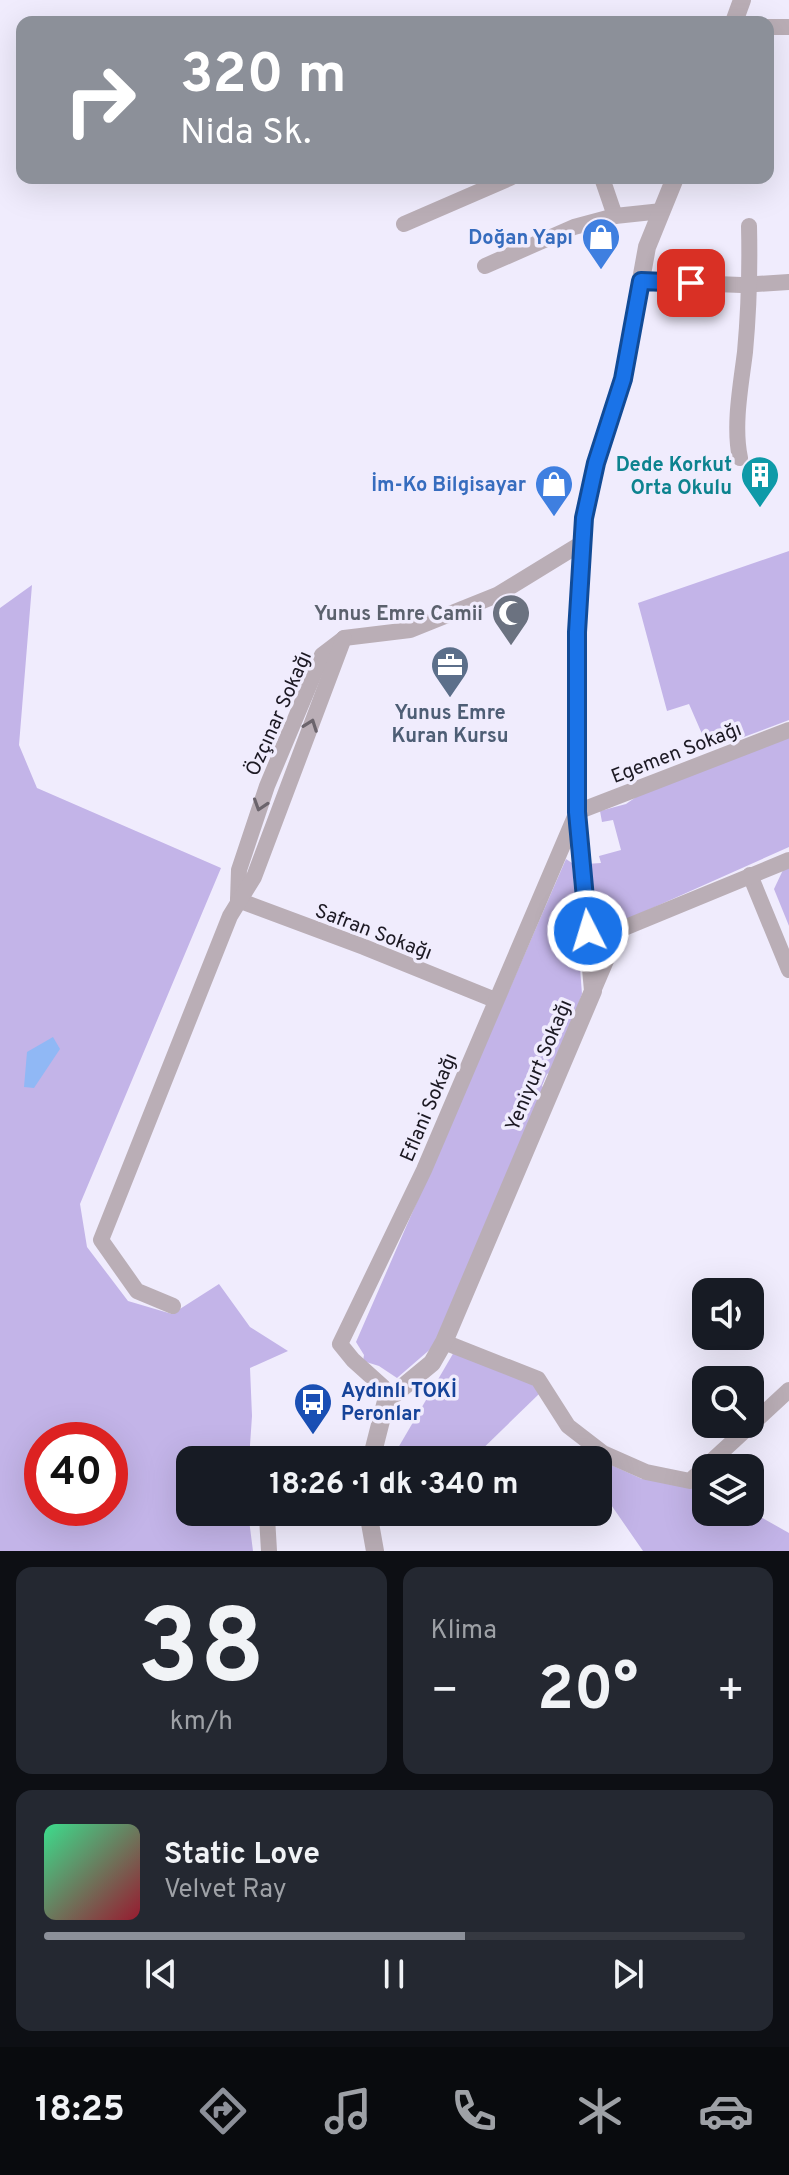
<!DOCTYPE html>
<html lang="tr">
<head>
<meta charset="utf-8">
<style>
  :root { --surface:#171b24; --page:#242831; --text:#f1f3f6; --muted:#9ea1a6; --line:#363941; --accent:#8c9099 }
  body { margin:0; font-family:Overpass,sans-serif; background:var(--page); color:var(--text); height:100vh; display:flex; flex-direction:column; font-size:30px; white-space:nowrap }
  * { box-sizing:border-box; margin:0 }
  p { font-size:26px; color:var(--muted) }
  .icon { flex:none; width:44px; height:44px; fill:none; stroke:currentColor; stroke-width:2; stroke-linecap:round; stroke-linejoin:round }
  .map { position:relative; height:1551px; overflow:hidden }
  .side { display:flex; flex-direction:column; gap:16px; padding:16px; background:#0d0f14; flex:1 }
  .side>* { flex:none }
  .hud { position:absolute; left:16px; top:16px; width:758px; height:168px; border-radius:16px; box-shadow:0 8px 32px #0002; background:#8c9099; color:#fff; overflow:hidden }
  .tools { position:absolute; left:692px; top:1278px; display:grid; gap:16px }
  .tools a { display:grid; place-items:center; width:72px; height:72px; border-radius:16px; background:var(--surface); box-shadow:0 8px 32px #0002; font-size:40px }
  .speed { position:absolute; left:24px; top:1422px; display:flex; gap:16px; font-size:40px; font-weight:700; text-align:center }
  .speed>* { display:grid; place-content:center; width:104px; height:104px; border-radius:50%; background:var(--surface); box-shadow:0 8px 32px #0002; line-height:1 }
  .speed .limit { border:12px solid #d22; background:#fff; color:#111 }
  .pin { position:absolute; display:grid; place-items:center; width:68px; height:68px; color:#fff; margin:-34px; border-radius:16px; box-shadow:0 4px 12px #0006 }
  .me { position:absolute; width:88px; margin:-44px; rotate:355deg; stroke-linejoin:round; filter:drop-shadow(0 0 6px #0008) }
  .turn { display:flex; align-items:center; gap:28px; height:168px; padding:0 32px; font-size:36px }
  .turn .icon { width:104px; height:104px; stroke-width:2.5 }
  .turn b { display:block; font-size:56px; line-height:68px }
  .big { font-size:60px; font-weight:700; line-height:1.1 }
  .side .card { flex:1; display:flex; flex-direction:column; justify-content:center; gap:12px; min-width:0; padding:0 28px; border-radius:16px; background:var(--page) }
  .side .dial { align-items:center; gap:0 }
  .dial b { font-size:104px; line-height:1 }
  .song { display:flex; align-items:center; gap:24px }
  .cover { width:96px; height:96px; border-radius:12px; background:linear-gradient(135deg,hsl(150 70% 55%),hsl(350 70% 35%)) }
  .played { height:8px; border-radius:4px; background:linear-gradient(90deg,var(--accent) 60%,var(--line) 60%) }
  .keys { display:flex; justify-content:space-around; direction:ltr }
  .heat { display:flex; justify-content:space-between; align-items:center; font-size:44px; direction:ltr }
  .side .tiles { flex:1; display:grid; gap:16px; grid-template-columns:1fr 1fr }
  .card:last-child { grid-column:span 2 }
  .trip { position:absolute; left:176px; top:1446px; width:436px; height:80px; border-radius:16px; background:var(--surface); box-shadow:0 8px 32px #0002; font-weight:700; line-height:80px; text-align:center }
  .menu { display:flex; height:128px; justify-content:space-around; align-items:center; background:#090b0e; color:var(--muted) }
  .menu .icon { width:56px; height:56px }
  .menu .selected { color:var(--accent) }
  .menu b { font-size:36px; color:var(--text) }
  .map>svg:first-child { display:block }
  .green { fill:#c3b4e8; fill-rule:evenodd }
  .water { fill:#90b8f5 }
  .lines { fill:none; stroke-linecap:round; stroke-linejoin:round }
  .minor { stroke:#baaeb6; stroke-width:16 }
  .tertiary { stroke:#baaeb6; stroke-width:18 }
  .oneway { stroke:#6b646c }
  .route-casing { stroke:#114b97; stroke-width:20 }
  .route { stroke:#1a73e8; stroke-width:14 }
  .labels { text-anchor:middle; stroke-width:7; stroke-linejoin:round; paint-order:stroke }
  .shop-label { font-size:20px; font-weight:bold; fill:#366cbe; stroke:#f0ecfd; text-anchor:end }
  .culture-label { font-size:20px; font-weight:bold; fill:#0d838f; stroke:#f0ecfd; text-anchor:end }
  .worship-label { font-size:20px; font-weight:bold; fill:#5b616d; stroke:#f0ecfd; text-anchor:end }
  .service-label { font-size:20px; font-weight:bold; fill:#4e5e75; stroke:#f0ecfd }
  .street-label { font-size:20px; fill:#1c1923; stroke:#f0ecfd }
  .transit-label { font-size:20px; font-weight:bold; fill:#164399; stroke:#f0ecfd; text-anchor:start }
</style>
</head>
<body>
<div class="map">
<svg width="789" height="1551" viewBox="0 0 789 1551">
  <rect width="100%" height="100%" fill="#f0ecfd"/>
  <g class="green">
    <path d="M789,551V720L709,750L689,704L667,711L638,603Z"/>
    <path d="M32,585L19,745L37,788L221,868L80,1204L87,1247L128,1301L172,1314L219,1284L250,1327L288,1351L250,1368L252,1416L249,1460H190V1512H248L253,1551H0V608ZM42,1440H110V1508H42Z"/>
    <path d="M789,736V847L630,918L615,926L599,950H595L586,864L601,863L599,856L621,850L613,820L602,822L600,811L626,804L639,795Z"/>
    <path d="M566,859L572,863L582,994L554,1071L547,1074L542,1086L545,1089L434,1346L397,1378L379,1366L363,1361L364,1355L356,1342Z"/>
    <path d="M789,868V926L774,889L783,870Z"/>
    <path d="M454,1352L532,1383L539,1394L471,1460H391Z"/>
    <path d="M590,1452L598,1459L642,1479L700,1481L706,1487V1512L750,1511L789,1533V1551H643L598,1486V1460H584Z"/>
  </g>
  <path class="water" d="M53,1037L60,1049L34,1088L24,1087L27,1052Z"/>
  <g class="lines">
    <g class="minor">
      <path d="M768,27H789"/>
      <path d="M602,178L615,216"/>
      <path d="M404,224L510,178"/>
      <path d="M485,266L574,227L615,216L662,211"/>
      <path d="M641,281L741,285L789,282"/>
      <path d="M740,458C733,425 741,385 745,352C749,309 750,269 749,226"/>
      <path d="M344,638L410,630L497,595L582,543"/>
      <path d="M750,875L789,970"/>
      <path d="M238,900L239,870L267,786L322,655L343,639"/>
      <path d="M238,900L364,947L495,1000"/>
      <path d="M593,991L619,930L789,860"/>
      <path d="M173,1306L137,1291L101,1240L230,916L254,877L344,638"/>
      <path d="M444,1342L538,1379L568,1426L603,1453L646,1472L690,1481L789,1390"/>
      <path d="M386,1401L383,1387L353,1360L340,1344L424,1170L577,812L789,730"/>
      <path d="M269,1551L267,1517L274,1512"/>
    </g>
    <g class="tertiary">
      <path d="M734,22L742,0"/>
      <path d="M371,1460L386,1401L432,1363L444,1342L593,991L577,812V632L584,518L596,463L623,379L647,247L675,178"/>
      <path d="M368,1512L375,1551"/>
    </g>
  </g>
  <defs><path id="oneway-chevron" d="M-2-3.5L2.5 0L-2 3.5" fill="none" stroke-width="1.6" stroke-linecap="round" stroke-linejoin="round" transform="scale(2)"/></defs>
  <g class="oneway">
    <use href="#oneway-chevron" transform="translate(311 725) rotate(-70)"/>
    <use href="#oneway-chevron" transform="translate(260 805) rotate(108)"/>
  </g>
  <g class="lines">
    <defs>
      <path id="route" d="M588,931L577,812V632L584,518L596,463L623,379L641,281L691,283"/>
    </defs>
    <use href="#route" class="route-casing"/>
    <use href="#route" class="route"/>
  </g>
  <defs>
    <symbol id="shop-pin" viewBox="-11 -11 22 30"><path d="M0 17L-7.5 6A9.5 9.5 0 1 1 7.5 6Z" fill="#3f7fe0" stroke="#f0ecfd"/><path d="M-5-2.5h2.3a2.7 3.5 0 0 1 5.4 0H5L5.5 6h-11ZM-1.5-2.5h3a1.5 2.3 0 0 0-3 0Z" fill="#fff"/></symbol>
    <symbol id="building-pin" viewBox="-11 -11 22 30"><path d="M0 17L-7.5 6A9.5 9.5 0 1 1 7.5 6Z" fill="#0f9aa8" stroke="#f0ecfd"/><path d="M-4-6H4V6H1V3H-1V6H-4ZM-2.5-4.3h1.7v1.8h-1.7ZM.8-4.3h1.7v1.8H.8ZM-2.5-1h1.7V.8h-1.7ZM.8-1h1.7V.8H.8Z" fill="#fff"/></symbol>
    <symbol id="mosque-pin" viewBox="-11 -11 22 30"><path d="M0 17L-7.5 6A9.5 9.5 0 1 1 7.5 6Z" fill="#6b7280" stroke="#f0ecfd"/><path d="M3.5-4.9A6 6 0 1 0 3.5 4.9A5 5 0 1 1 3.5-4.9Z" fill="#fff"/></symbol>
    <symbol id="office-pin" viewBox="-11 -11 22 30"><path d="M0 17L-7.5 6A9.5 9.5 0 1 1 7.5 6Z" fill="#5c6f8a" stroke="#f0ecfd"/><path d="M-6-3h4V-5.5h4V-3h4V5H-6ZM-1-4.5V-3h2v-1.5ZM-6 0V1H6V0Z" fill="#fff"/></symbol>
    <symbol id="bus-pin" viewBox="-11 -11 22 30"><path d="M0 17L-7.5 6A9.5 9.5 0 1 1 7.5 6Z" fill="#1a4fb4" stroke="#f0ecfd"/><path d="M-5-6H5V4H4V6H2V4H-2V6H-4V4H-5ZM-3.5-4V0h7V-4ZM-3.5 1.2v1.5H-2V1.2ZM2 1.2v1.5H3.5V1.2Z" fill="#fff"/></symbol>
  </defs>
  <g fill-rule="evenodd">
    <use href="#shop-pin" x="579" y="215" width="44" height="60"/>
    <use href="#building-pin" x="738" y="453" width="44" height="60"/>
    <use href="#shop-pin" x="532" y="462" width="44" height="60"/>
    <use href="#mosque-pin" x="489" y="591" width="44" height="60"/>
    <use href="#office-pin" x="428" y="643" width="44" height="60"/>
    <use href="#bus-pin" x="291" y="1380" width="44" height="60"/>
  </g>
  <g class="labels">
    <g class="shop-label">
      <text x="573" y="244">Doğan Yapı</text>
      <text x="526" y="491">İm-Ko Bilgisayar</text>
    </g>
    <g class="culture-label">
      <text x="732" y="471">Dede Korkut<tspan x="732" dy="23">Orta Okulu</tspan></text>
    </g>
    <g class="worship-label">
      <text x="483" y="620">Yunus Emre Camii</text>
    </g>
    <g class="service-label">
      <text x="450" y="719">Yunus Emre<tspan x="450" dy="23">Kuran Kursu</tspan></text>
    </g>
    <g class="street-label">
      <text transform="translate(278 713) rotate(-66)" y="7">Özçınar Sokağı</text>
      <text transform="translate(676 752) rotate(-21)" y="7">Egemen Sokağı</text>
      <text transform="translate(374 931) rotate(21)" y="7">Safran Sokağı</text>
      <text transform="translate(538 1065) rotate(-67)" y="7">Yeniyurt Sokağı</text>
      <text transform="translate(428 1107) rotate(-67)" y="7">Eflani Sokağı</text>
    </g>
    <g class="transit-label">
      <text x="341" y="1397">Aydınlı TOKİ<tspan x="341" dy="23">Peronlar</tspan></text>
    </g>
  </g>
</svg>
<div class="tools">
<a><svg class="icon" aria-label="sound" viewBox="0 0 24 24"><path d="M4 9h4l5-4v14l-5-4H4zM17 9q2 3 0 6"/></svg></a>
<a><svg class="icon" aria-label="search" viewBox="0 0 24 24"><circle cx="10" cy="10" r="6"/><path d="M15 15l6 6"/></svg></a>
<a><svg class="icon" aria-label="layers" viewBox="0 0 24 24"><path d="M12 4l9 5-9 5-9-5zM3 14l9 5 9-5"/></svg></a>
</div>
<div class="speed"><div class="limit">40</div></div>
<div class="pin" style="left:691px;top:283px;background:#d93025"><svg class="icon" aria-label="arrive" viewBox="0 0 24 24"><path d="M6 21V4h12l-3 4 3 4H6"/></svg></div>
<svg class="me" style="left:588px;top:931px" viewBox="-20 -20 40 40"><circle r="17" fill="#1a73e8" stroke="#fff" stroke-width="3"/><path d="M0-11L8 9 0 5-8 9z" fill="#fff"/></svg>
<div class="trip">18:26 · 1 dk · 340 m</div>
<div class="hud">
<div class="turn"><svg class="icon" aria-label="right" viewBox="0 0 24 24"><path d="M7 20v-9h11M14 6l5 5-5 5"/></svg><div><b>320 m</b>Nida Sk.</div></div>
</div>
</div>
<section class="side">
<div class="tiles">
<div class="card dial"><b>38</b><p>km/h</p></div>
<div class="card"><p>Klima</p>
<div class="heat"><a>−</a><b class="big">20°</b><a>+</a></div>
</div>
<div class="card">
<div class="song"><i class="cover"></i><div><b>Static Love</b><p>Velvet Ray</p></div></div>
<div class="played"></div>
<div class="keys"><svg class="icon" aria-label="previous" viewBox="0 0 24 24"><path d="M18 5L8 12l10 7zM5 5v14"/></svg><svg class="icon" aria-label="pause" viewBox="0 0 24 24"><path d="M8 5v14M16 5v14"/></svg><svg class="icon" aria-label="next" viewBox="0 0 24 24"><path d="M6 5l10 7-10 7zM19 5v14"/></svg></div>
</div>
</div>
</section>
<nav class="menu">
<b>18:25</b>
<svg class="icon selected" aria-label="directions" viewBox="0 0 24 24"><path d="M12 3l9 9-9 9-9-9zM9 14v-3h6M13 9l2 2-2 2"/></svg>
<svg class="icon" aria-label="music" viewBox="0 0 24 24"><path d="M9 18V5l10-2v13"/><circle cx="6" cy="18" r="3"/><circle cx="16" cy="16" r="3"/></svg>
<svg class="icon" aria-label="phone" viewBox="0 0 24 24"><path d="M5 4h4l2 5-3 2q2 4 5 5l2-3 5 2v4C11 20 4 13 5 4z"/></svg>
<svg class="icon" aria-label="climate" viewBox="0 0 24 24"><path d="M12 3v18M4 7l16 10M4 17L20 7"/></svg>
<svg class="icon" aria-label="car" viewBox="0 0 24 24"><path d="M5 17H2v-5l4-1 3-4h7l3 4 3 1v5h-3M9 17h6M6 11h13"/><circle cx="7" cy="17" r="2"/><circle cx="17" cy="17" r="2"/></svg>
</nav>
</body>
</html>
